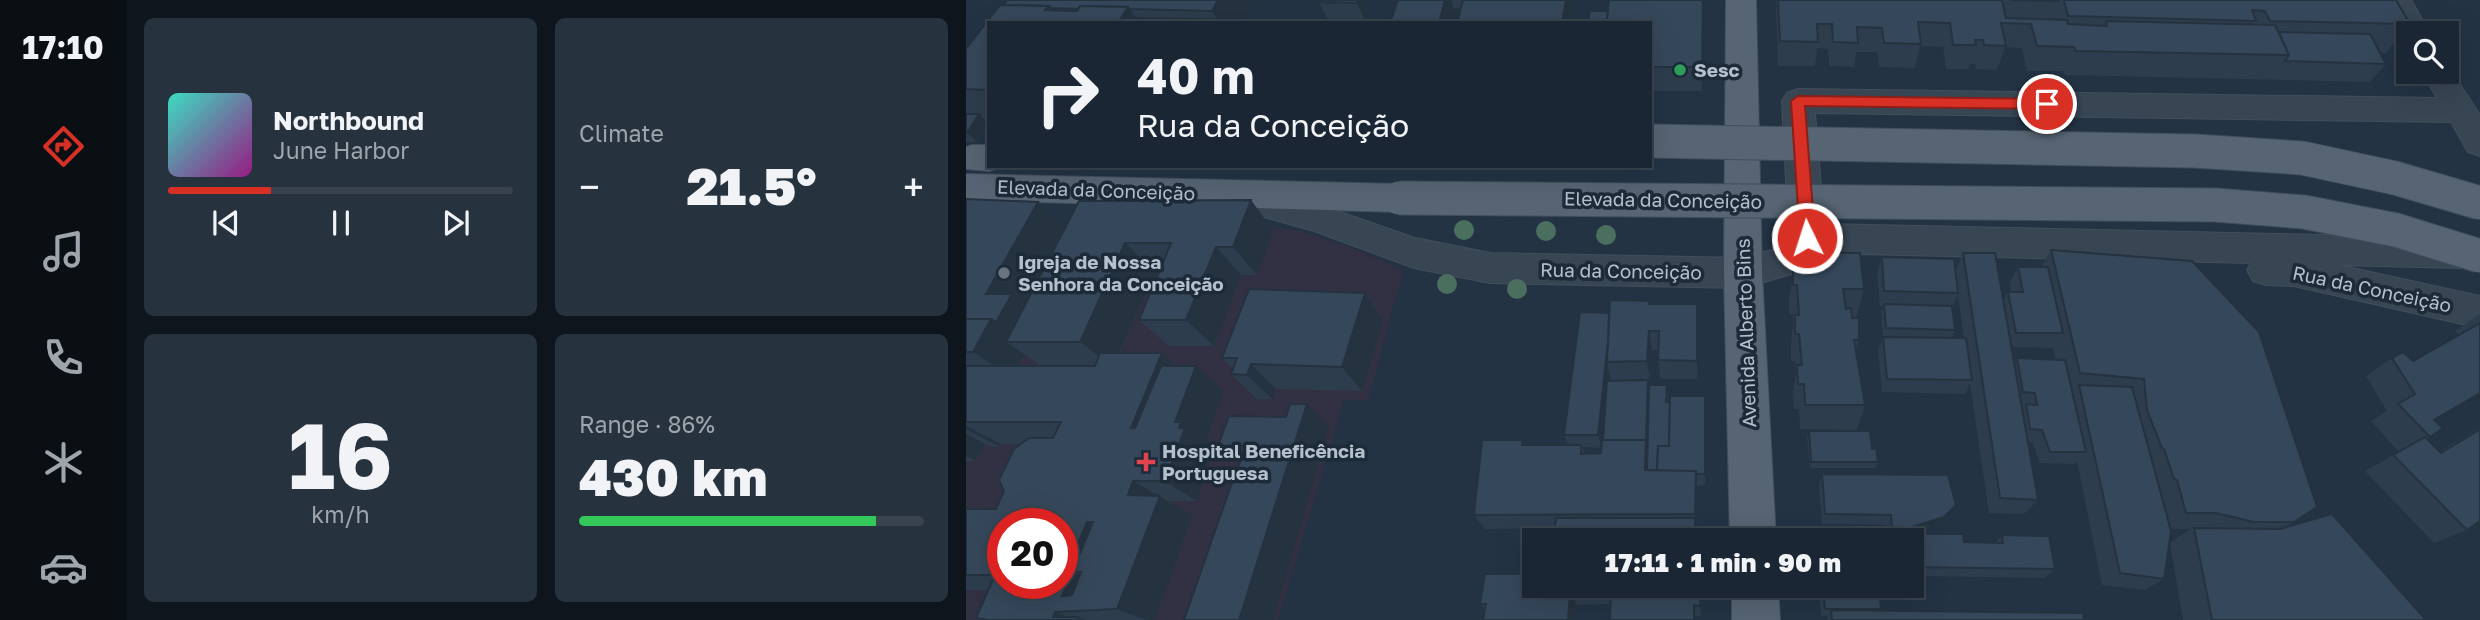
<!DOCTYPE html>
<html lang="en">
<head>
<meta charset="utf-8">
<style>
  :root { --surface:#1a2633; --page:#27323f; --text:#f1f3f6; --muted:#9fa5ac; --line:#38434e; --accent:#d93025 }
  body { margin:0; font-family:"Golos Text",sans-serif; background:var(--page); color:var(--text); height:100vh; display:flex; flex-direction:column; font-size:26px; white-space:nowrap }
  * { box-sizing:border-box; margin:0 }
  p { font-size:23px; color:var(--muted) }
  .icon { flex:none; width:38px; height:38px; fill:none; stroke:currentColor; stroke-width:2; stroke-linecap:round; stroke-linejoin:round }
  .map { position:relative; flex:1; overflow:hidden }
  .sheet { display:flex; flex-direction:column; gap:18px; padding:18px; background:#0e151c; width:840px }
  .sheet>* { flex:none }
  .guide { position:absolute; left:21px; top:21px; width:665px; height:147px; border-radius:0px; box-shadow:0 7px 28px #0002,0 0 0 2px var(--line); background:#1a2633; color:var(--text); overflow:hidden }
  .tools { position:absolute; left:1430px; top:21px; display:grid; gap:14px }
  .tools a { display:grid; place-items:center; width:63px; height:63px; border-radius:0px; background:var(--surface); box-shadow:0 7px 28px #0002,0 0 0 2px var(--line); font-size:35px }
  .speed { position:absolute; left:21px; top:508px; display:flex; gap:14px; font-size:35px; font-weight:700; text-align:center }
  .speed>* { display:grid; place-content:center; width:91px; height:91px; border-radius:50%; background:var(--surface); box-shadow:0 7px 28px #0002,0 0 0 2px var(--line); line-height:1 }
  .speed .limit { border:10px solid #d22; background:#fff; color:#111 }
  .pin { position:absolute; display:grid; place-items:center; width:60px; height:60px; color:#fff; margin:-30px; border:4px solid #fff; border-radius:50%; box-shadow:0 2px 7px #0007 }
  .me { position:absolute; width:77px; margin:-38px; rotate:356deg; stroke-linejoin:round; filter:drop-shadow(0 0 5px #0008) }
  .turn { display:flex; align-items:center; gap:24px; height:147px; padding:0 35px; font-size:32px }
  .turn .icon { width:91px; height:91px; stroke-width:2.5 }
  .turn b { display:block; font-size:49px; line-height:60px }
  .big { font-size:52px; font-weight:800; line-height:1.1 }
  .sheet .card { flex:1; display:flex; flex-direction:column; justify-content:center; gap:10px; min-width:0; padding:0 24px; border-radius:10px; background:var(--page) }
  .sheet .dial { align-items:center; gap:0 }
  .dial b { font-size:91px; line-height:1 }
  .song { display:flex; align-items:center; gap:21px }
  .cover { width:84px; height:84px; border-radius:10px; background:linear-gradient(135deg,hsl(170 70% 55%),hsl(310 70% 35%)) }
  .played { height:7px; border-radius:4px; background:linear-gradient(90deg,var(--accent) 30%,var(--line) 30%) }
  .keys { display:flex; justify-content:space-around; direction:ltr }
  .heat { display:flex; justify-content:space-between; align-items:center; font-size:38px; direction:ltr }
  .charge { height:10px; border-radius:5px; background:linear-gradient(90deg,#34c759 86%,var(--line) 0) }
  .sheet .tiles { flex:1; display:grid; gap:18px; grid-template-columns:repeat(2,1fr) }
  .trip { position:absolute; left:556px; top:528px; width:402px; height:70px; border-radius:0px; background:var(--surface); box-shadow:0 7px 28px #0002,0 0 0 2px var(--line); font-weight:800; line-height:70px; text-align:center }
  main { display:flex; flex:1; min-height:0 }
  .tab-bar { display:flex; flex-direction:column; width:126px; justify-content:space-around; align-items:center; background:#0a0f14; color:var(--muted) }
  .tab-bar .icon { width:49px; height:49px }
  .tab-bar .active { color:var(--accent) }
  .tab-bar b { font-size:32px; color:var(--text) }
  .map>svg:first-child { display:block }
  .medical { fill:#323143; fill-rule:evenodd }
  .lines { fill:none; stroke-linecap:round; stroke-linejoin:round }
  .minor-casing { stroke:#424e5c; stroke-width:2 }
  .major-casing { stroke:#424e5c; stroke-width:2 }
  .minor { fill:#384553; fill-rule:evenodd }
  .major { fill:#566473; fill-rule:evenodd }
  .major-bridge-casing { stroke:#424e5c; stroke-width:35; stroke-linecap:butt }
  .major-bridge { stroke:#566473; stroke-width:33 }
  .tree { fill:#4a6f5e }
  .wall { fill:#2e3d4d; fill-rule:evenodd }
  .shaded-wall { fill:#25323f }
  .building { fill:#35475a; stroke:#25323f; stroke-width:2; fill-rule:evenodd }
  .route { fill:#d93025; stroke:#8d1f18; stroke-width:2 }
  .leisure-dot { fill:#2e9e5b; stroke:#1d2a38; stroke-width:2.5 }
  .worship-dot { fill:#6b7280; stroke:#1d2a38; stroke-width:2.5 }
  .health-dot { fill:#e0444e; stroke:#1d2a38; stroke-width:2.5 }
  .labels { text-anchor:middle; stroke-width:7; stroke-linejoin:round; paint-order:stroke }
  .poi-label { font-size:19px; font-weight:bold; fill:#b5c0cd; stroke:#1d2a38; text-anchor:start }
  .street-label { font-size:19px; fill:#b5c0cd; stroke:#1d2a38 }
</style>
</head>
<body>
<main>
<nav class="tab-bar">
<b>17:10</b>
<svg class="icon active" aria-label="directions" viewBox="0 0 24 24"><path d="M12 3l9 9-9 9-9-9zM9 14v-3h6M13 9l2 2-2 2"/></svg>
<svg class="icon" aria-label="music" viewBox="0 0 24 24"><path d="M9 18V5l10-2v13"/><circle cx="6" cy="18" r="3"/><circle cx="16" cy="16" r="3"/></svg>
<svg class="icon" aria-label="phone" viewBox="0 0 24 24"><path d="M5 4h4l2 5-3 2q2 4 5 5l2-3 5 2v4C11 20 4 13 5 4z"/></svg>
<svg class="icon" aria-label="climate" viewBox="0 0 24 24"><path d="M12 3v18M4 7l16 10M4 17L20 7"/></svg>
<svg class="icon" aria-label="car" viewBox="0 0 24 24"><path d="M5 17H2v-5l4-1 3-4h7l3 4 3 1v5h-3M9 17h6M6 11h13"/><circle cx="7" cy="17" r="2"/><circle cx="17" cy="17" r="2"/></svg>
</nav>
<section class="sheet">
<div class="tiles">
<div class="card">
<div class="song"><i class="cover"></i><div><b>Northbound</b><p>June Harbor</p></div></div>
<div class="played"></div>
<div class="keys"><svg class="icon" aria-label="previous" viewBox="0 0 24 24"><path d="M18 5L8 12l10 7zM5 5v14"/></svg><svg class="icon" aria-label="pause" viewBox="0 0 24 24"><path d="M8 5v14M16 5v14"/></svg><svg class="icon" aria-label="next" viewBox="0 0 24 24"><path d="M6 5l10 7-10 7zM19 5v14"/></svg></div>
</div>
<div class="card"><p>Climate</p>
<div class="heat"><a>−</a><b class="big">21.5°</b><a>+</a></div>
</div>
<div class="card dial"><b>16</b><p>km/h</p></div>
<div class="card"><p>Range · 86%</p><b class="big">430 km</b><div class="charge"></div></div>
</div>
</section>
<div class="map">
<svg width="1514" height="620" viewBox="0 0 1514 620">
  <rect width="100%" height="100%" fill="#233344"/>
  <path class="medical" d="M257,221L335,231L390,249L437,271L402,401L378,400L312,620H0V345H63L105,271ZM37,523H96V583H37Z"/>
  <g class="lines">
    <defs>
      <g id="minor">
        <path d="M1415,0H1445L1464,33H1442V41L1438,40Z"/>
        <path d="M1480,63L1514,115V156L1502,152L1485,122L849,113L858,224L1494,238L1507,242L1512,253L1507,264L1494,268L1372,265L1514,296V328L1328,286L1300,285L1287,281L1281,270L1285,263L894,254L889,266L876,270L843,269L777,288L524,283L448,268L348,231L255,205L249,195L255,185L267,181L354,205L449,238L524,253L777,258L826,244L823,238L816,101L821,93L832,89L1471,98L1456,72H1480Z"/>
      </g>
      <g id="major">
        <path d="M760,0H790L796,273L810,541H764L758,273Z"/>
        <path d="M6,145H23V166L35,167L23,171L0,169V147Z"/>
        <path d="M0,174L433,184L445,188L451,198L445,208L433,212L0,200Z"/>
        <path d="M766,586H812L814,620H766Z"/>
      </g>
    </defs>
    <use href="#minor" class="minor-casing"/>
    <use href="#major" class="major-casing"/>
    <use href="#minor" class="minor"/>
    <use href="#major" class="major"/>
    <defs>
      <g id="major-bridge">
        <path d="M684,141L1229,151L1336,158L1429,178L1514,203"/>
        <path d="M433,198L1249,205L1338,212L1430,230L1514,256"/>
      </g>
    </defs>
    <use href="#major-bridge" class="major-bridge-casing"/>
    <use href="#major-bridge" class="major-bridge"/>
  </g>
  <g class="tree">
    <circle cx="498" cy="230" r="10"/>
    <circle cx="580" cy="231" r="10"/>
    <circle cx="640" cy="235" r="10"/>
    <circle cx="481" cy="284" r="10"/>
    <circle cx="551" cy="289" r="10"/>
  </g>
  <g class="wall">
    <path d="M41,0H288L278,20L23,23V124L11,142H0V49Z"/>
    <path d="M407,0L399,21L362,20L353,2Z"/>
    <path d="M432,0H607L608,5L605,23H491L494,9Z"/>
    <path d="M643,0H738L736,91H684V23L642,11Z"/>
    <path d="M810,0H1430L1444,24L1420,53H1414L1420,64L1404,82L1099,75L1097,71H1061L1056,48L1039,47L1031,70L1010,69L1009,64H1004L1002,69H980L977,47L954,46L949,68L913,67L911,52H890L888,67L863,66L862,49L851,48L849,66H812Z"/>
    <path d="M0,199L100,227L307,230L291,275H275L248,346H203L173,320L193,272H189L154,353H196L212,366H230L258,391L240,441L245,445L244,447L248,450L231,501H203L226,515L189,620H17L10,618L22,590H0V509H30L38,491L54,444H35L34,447H28L19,444L10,461H0ZM58,354L75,366H52Z"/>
    <path d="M1085,250L1328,522L1316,528L1460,620H1217L1204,543L1224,529H1204L1198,579L1178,590L1136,585L1111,461L1108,464L1074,463L1066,442H1062L1072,500L1058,514L1023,513L1004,384L999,394L916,392L912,351L917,337L998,338L992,295L986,307L989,330L986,338L917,336L915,312L917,306H914L911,273L916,257L989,272L997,253L1037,301L1042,292H1045L1044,282L1052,267H1075ZM1045,347L1087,348L1090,360L1051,358L1048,363Z"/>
    <path d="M830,257L898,289L890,318L893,340L890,351L899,405L891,430L834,429L833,409H828L827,391L830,373L829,361H825V343L827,324V314H823V300Z"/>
    <path d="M399,293L417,320L396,391L310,389L306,399H291L265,374L267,369L256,358Z"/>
    <path d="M684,301V304H731L732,379H694L692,360V350H686L684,379L645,380L643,373L642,381L683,387L701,385L702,402L740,409L739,485L731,486L730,541L588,528L519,529L508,515L559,445H602L598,435L643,313ZM616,447L635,448V453H619Z"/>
    <path d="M1514,314V393L1468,420L1477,428L1460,439L1473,452L1514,427V521L1501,530L1468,543L1399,471L1433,452L1405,421L1421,411L1400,376L1426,358L1447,361L1493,335L1489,331Z"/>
    <path d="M363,427L274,462L252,446Z"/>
    <path d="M843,431L906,449L912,462L909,468H844L841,437Z"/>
    <path d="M856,474L983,516L971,527L937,538H934V541H945H853L854,538L908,539L912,533H920V525L856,524L853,485Z"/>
    <path d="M957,534L998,542L1029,543L1036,535L1089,569L1078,578L947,576V541H952Z"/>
    <path d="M569,574L736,591L735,616L644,619V604L611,605L610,620H517L519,609L514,604Z"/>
    <path d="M853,586H913L915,609L914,611L1118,620H861L862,616H855Z"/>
  </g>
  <g class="shaded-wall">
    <path d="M252,0H288L277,23H253L246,11Z"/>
    <path d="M392,0H407L399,21L391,3Z"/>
    <path d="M479,0H485L488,9L484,23H473Z"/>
    <path d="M599,0H607L608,5L605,23H596Z"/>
    <path d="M737,0H738L736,91V67Z"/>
    <path d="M162,7L173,23H152Z"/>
    <path d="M13,114L23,124L11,142L1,133Z"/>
    <path d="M285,200L307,230L291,275L267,247Z"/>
    <path d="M72,202L100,227L40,342L58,354L46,377L7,352L20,294Z"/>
    <path d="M159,243L189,272L147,367L114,342Z"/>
    <path d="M250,247L275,275L248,346L220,320Z"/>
    <path d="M399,293L417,320L396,391L376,367Z"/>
    <path d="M731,304L732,324V379L731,361Z"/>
    <path d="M645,313L641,362L643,373L636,448L632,435Z"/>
    <path d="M683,331L686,350L684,379L681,361Z"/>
    <path d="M196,353L225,378L198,450L165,428Z"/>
    <path d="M285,364L310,389L306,399L281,375Z"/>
    <path d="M230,366L258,391L240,441L245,445L244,447L248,450L231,501L199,481L209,422Z"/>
    <path d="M682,380L685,394L682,480L679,470Z"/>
    <path d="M341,404L363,427L307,620H273Z"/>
    <path d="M0,426L35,444L34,447L0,429Z"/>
    <path d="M0,434L19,444L10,461L0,456Z"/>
    <path d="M730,471L731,486L730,541H729Z"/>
    <path d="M167,481L226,515L189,620H181L151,609L162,495Z"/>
    <path d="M990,505L983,516L971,527L937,538L943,528Z"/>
    <path d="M121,522L158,540L115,572H106L141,586L144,591L96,596L99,575Z"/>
    <path d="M735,586L736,591L735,616L734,606Z"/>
    <path d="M604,594L611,605L610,620H602Z"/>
    <path d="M89,612L111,620L112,617L120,620H97L87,617Z"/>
  </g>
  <g class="building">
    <path d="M41,0H252L246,11L163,9L162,7L114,6L112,9L85,8L83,6L38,5Z"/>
    <path d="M354,0H392L391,3L353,2Z"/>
    <path d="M432,0H479L473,23H424Z"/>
    <path d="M497,0H600L596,23H491Z"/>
    <path d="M643,0H737L736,67H684V23H640Z"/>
    <path d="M812,0H1036L1040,18L1101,20L1102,24L1141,26L1140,21L1309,25L1323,55L1110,51L1108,47L1071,46L1065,24L1035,23L1040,46L1018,45L1017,40H1009L1010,45H987L984,23L952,22L955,44L918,43L916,28L891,27L892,43L867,42L866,24H851L852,42L814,41Z"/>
    <path d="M1044,0H1093L1092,1Z"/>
    <path d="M1098,0H1430L1444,24L1304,21L1299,11L1286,10L1290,21L1102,16Z"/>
    <path d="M34,5L83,6L79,10L111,11L114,6L162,7L152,23H23V90L0,89V49Z"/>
    <path d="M624,11H642L640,23H622Z"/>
    <path d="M170,18L379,22L167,23Z"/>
    <path d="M1313,32L1404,34L1420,64L1319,61L1323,55Z"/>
    <path d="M0,114H13L1,133H0Z"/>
    <path d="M0,199L72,202L20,294H46L30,322L25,319H0Z"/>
    <path d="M285,200L267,247H250L220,320H173L205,243H159L114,342H40L113,201Z"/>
    <path d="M1085,250L1226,261L1293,332L1351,507L1328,522H1288L1250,513H1220L1211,480L1208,479L1198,449L1196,448L1181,410L1178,379L1114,373Z"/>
    <path d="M833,252L894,253L898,289H877L880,309L885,308L886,318H893V340H888L899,405H839L838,384H832L831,365H836L833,334H829V315H833L831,285H827V271H830V257Z"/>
    <path d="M997,253H1029L1072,500L1034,498Z"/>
    <path d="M916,257L988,259L992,293L918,291Z"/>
    <path d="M1052,267H1082L1097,333H1050L1042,292H1057Z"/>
    <path d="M283,289L399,293L376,367L285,364L281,375L265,374L271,358H256Z"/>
    <path d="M644,300L684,301L683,304H731V361L692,360L693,331H683L681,361L641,362Z"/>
    <path d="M918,304L986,306L989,330L920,328Z"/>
    <path d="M614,312L643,313L642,341L632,435H598Z"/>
    <path d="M0,319H25L7,352H0Z"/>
    <path d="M1514,323V393L1468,420L1477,428L1464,437L1432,404L1449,394L1426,358L1437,352L1447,361Z"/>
    <path d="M917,337L1000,338L1006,380L921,379Z"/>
    <path d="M134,353H196L165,428H169L195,366H230L209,422H215L213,428H219L199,481H167L162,495L194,496L151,609L89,612L87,617H112L111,620H17L18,619L10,618L29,575H0V509H30L38,491L33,480L48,449L63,438H87L95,422H0V366H129ZM121,522H127L106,572H115L106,595L96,596L104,576L99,575ZM37,523H96V583H37Z"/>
    <path d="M1051,358L1099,360L1120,452H1084L1076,430L1064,429L1060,404L1071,405L1069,393L1057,392Z"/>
    <path d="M682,380L680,444V440H637L641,381Z"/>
    <path d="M683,385H701L700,402H704L703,446H692L691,471L681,470Z"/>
    <path d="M1113,385L1166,387L1205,531L1198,579L1154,573Z"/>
    <path d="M704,396H739V474H730V471H691L692,446H703Z"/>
    <path d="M324,404H341L273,620H218L270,471L281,446H252L263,416L320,417Z"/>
    <path d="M1514,429V521L1501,530L1427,455L1459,437L1475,453Z"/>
    <path d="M843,431H904L906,449L910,448L912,462H845Z"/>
    <path d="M516,440H557L556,445H615V454L635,453L636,440H680L679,470L730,471L729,514L508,515Z"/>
    <path d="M856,474L982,475L990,505L978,517L943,528H926L925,515L859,514Z"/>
    <path d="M1366,514L1460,620H1246L1228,528L1314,529Z"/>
    <path d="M590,518H729V541H587Z"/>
    <path d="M912,533H934V541H945H913Z"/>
    <path d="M957,534H997L998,542L1037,543L1036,535L1083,536L1089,569L947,567V541H957Z"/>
    <path d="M854,538H908V541H855Z"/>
    <path d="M519,574H569V586H735L734,606L728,605V620H630L644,619L645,593L604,594L602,620H517L520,604H514Z"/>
    <path d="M857,586H913L915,609H859Z"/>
    <path d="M865,610L1117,613L1118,620H866Z"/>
  </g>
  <path class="route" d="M832,96L1081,99L1087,104L1081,109L839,106L849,238L841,244L834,238L825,101Z"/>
  <circle class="leisure-dot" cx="714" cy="70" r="7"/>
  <circle class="worship-dot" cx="38" cy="273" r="7"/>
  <path class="health-dot" d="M176.5 451.5h7v7h7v7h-7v7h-7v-7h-7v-7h7z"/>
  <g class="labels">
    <g class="poi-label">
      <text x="728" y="77">Sesc</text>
      <text x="52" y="269">Igreja de Nossa<tspan x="52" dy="22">Senhora da Conceição</tspan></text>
      <text x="196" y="458">Hospital Beneficência<tspan x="196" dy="22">Portuguesa</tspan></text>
    </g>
    <g class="street-label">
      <text transform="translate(130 190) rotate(2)" y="7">Elevada da Conceição</text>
      <text transform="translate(697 200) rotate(1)" y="7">Elevada da Conceição</text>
      <text transform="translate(655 271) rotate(1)" y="7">Rua da Conceição</text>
      <text transform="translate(1406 289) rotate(12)" y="7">Rua da Conceição</text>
      <text transform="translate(780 333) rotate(-92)" y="7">Avenida Alberto Bins</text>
    </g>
  </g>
</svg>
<div class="tools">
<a><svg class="icon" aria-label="search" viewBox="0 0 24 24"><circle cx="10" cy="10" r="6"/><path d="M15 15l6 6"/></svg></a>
</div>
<div class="speed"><div class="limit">20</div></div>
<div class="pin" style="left:1081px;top:104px;background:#d93025"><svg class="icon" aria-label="arrive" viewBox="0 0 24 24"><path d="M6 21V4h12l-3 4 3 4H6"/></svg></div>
<svg class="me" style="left:841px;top:238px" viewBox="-20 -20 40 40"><circle r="17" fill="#d93025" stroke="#fff" stroke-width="3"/><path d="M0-11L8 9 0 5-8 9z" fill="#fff"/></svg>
<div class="trip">17:11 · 1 min · 90 m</div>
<div class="guide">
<div class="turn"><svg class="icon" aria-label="right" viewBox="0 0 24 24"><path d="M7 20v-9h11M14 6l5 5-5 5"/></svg><div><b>40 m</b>Rua da Conceição</div></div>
</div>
</div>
</main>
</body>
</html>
